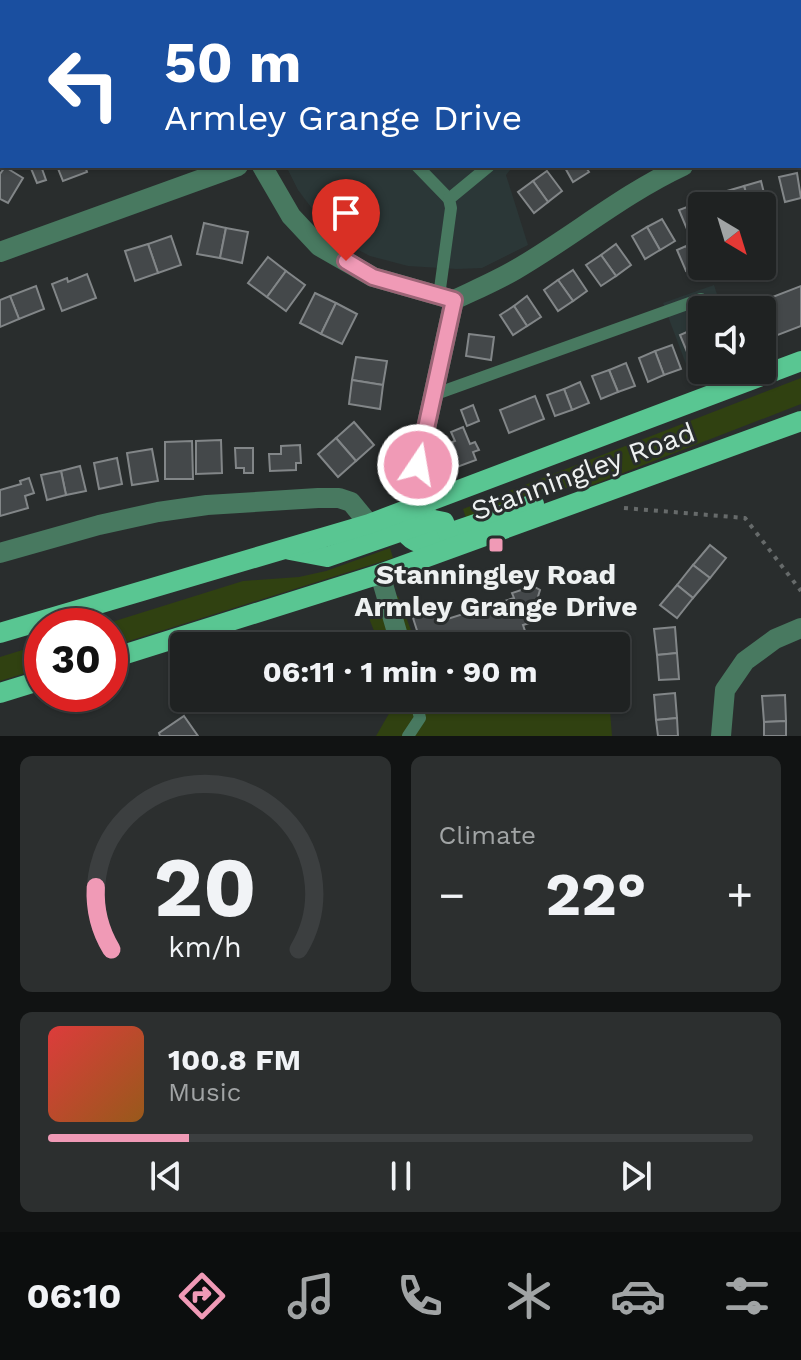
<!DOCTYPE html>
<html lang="en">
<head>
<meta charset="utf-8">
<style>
  :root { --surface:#1f2222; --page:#2c2f2f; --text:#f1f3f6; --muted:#a1a4a5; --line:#3c3f40; --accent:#f09ab6 }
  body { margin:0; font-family:"Work Sans",sans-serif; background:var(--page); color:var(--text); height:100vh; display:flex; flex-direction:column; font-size:30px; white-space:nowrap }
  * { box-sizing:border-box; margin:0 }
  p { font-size:26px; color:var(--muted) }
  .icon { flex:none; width:44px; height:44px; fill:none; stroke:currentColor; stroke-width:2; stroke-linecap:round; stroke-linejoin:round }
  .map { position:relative; height:736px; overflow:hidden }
  .side { display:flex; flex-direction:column; gap:20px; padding:20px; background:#111313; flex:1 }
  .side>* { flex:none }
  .hud { position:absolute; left:0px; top:0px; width:802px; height:168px; box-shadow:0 2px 6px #0004,0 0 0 2px var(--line); background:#1a4fa0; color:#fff; overflow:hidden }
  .needle { width:52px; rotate:142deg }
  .buttons { position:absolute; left:688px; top:192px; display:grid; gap:16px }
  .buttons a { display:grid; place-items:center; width:88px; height:88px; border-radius:8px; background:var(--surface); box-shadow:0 2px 6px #0004,0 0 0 2px var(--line); font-size:40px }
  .speed { position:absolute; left:24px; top:608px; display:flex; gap:16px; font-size:40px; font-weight:700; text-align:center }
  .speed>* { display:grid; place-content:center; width:104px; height:104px; border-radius:50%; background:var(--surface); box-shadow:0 2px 6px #0004,0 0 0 2px var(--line); line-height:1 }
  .speed .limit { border:12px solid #d22; background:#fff; color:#111 }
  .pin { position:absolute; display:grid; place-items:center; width:68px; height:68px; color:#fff; margin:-82px -34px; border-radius:50% 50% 50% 0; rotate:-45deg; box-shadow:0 0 8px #0007 }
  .pin .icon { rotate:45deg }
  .me { position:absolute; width:88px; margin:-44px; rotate:12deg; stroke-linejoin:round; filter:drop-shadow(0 0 6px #0008) }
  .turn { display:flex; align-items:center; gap:28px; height:168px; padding:0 32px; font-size:36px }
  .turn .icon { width:104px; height:104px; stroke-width:2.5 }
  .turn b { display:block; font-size:56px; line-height:68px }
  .big { font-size:60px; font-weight:700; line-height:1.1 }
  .side .card { flex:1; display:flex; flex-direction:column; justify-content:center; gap:12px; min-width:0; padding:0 28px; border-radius:12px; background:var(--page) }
  .side .dial { align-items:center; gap:0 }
  .dial svg { height:208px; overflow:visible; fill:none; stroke:var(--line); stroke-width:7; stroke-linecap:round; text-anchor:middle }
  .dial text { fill:var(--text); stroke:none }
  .song { display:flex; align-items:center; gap:24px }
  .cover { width:96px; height:96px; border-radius:12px; background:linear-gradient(135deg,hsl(0 70% 55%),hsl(30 70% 35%)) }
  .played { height:8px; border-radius:4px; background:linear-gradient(90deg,var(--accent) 20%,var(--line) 20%) }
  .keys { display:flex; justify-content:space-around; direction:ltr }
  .heat { display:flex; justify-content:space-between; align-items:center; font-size:44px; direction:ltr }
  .side .tiles { flex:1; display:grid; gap:20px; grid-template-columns:1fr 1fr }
  .card:last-child { grid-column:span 2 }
  .trip { position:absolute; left:170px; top:632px; width:460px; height:80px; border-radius:8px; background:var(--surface); box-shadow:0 2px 6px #0004,0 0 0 2px var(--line); font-weight:700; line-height:80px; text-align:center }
  .menu { display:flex; height:128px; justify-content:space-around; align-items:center; background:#0c0e0e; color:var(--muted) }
  .menu .icon { width:56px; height:56px }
  .menu .selected { color:var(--accent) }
  .menu b { font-size:36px; color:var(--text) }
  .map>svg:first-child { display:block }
  .built { fill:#2b3737 }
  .green { fill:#304111 }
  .building { fill:#44484a; stroke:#828688; stroke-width:2 }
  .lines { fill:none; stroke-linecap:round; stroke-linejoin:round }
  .path { stroke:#666a6a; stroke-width:4; stroke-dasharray:4 6; stroke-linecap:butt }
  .service { stroke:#487960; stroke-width:12 }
  .minor { stroke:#487960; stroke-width:20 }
  .primary { stroke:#59c692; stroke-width:20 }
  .route-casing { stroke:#9c6476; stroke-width:20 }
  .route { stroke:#f09ab6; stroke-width:14 }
  .poi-dot { fill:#f09ab6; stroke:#292d2d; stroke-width:3 }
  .labels { text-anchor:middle; stroke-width:6; stroke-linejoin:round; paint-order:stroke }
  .street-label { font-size:28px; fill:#eef1f1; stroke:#292d2d }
  .poi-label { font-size:28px; font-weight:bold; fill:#eef1f1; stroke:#292d2d }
</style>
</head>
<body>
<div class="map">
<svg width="801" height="736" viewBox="0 0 801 736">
  <rect width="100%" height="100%" fill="#292d2d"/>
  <g class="built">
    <path d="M286,166H513L506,175L528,245L482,268L457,269L408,266L370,256L339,240L320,219L298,190Z"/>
    <path d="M714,285L722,310H702V370H719L692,380L663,303Z"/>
  </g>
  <g class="green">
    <path d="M801,378V404L587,487L543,489L466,518L463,509Z"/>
    <path d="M390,548L393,558L110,647V626H99L243,581L299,577L326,571Z"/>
    <path d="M398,596L417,646H380L365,608Z"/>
    <path d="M42,644V668L0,681V657Z"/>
    <path d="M398,698H609L612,736H376Z"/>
  </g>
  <g class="building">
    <path d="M30,166H41L46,180L37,183Z"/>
    <path d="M57,166H85L87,172L63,181Z"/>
    <path d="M564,166H585L589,172L573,182Z"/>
    <path d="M5,167L23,178L8,203L0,199V174Z"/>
    <path d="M547,171L562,191L548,202L533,181Z"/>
    <path d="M797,173L801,198L785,202L779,177Z"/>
    <path d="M533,181L548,202L534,213L518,192Z"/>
    <path d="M761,181L767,205L750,206L744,186Z"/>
    <path d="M744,186L750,206H731L727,191Z"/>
    <path d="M695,204L702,220V228L689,234L679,210Z"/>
    <path d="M662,219L675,241L660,250L647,227Z"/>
    <path d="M204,223L226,228L220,258L197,254Z"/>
    <path d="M647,227L660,250L645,259L632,236Z"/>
    <path d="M226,228L248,232L242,263L220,258Z"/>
    <path d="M171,236L181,265L158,273L148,244Z"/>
    <path d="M148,244L158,273L135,281L125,251Z"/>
    <path d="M616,244L631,265L616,276L601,255Z"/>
    <path d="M686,246L695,267L686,271L677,250Z"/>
    <path d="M698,248L702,257V266H706L707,269L699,273L690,251Z"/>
    <path d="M601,255L616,276L601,286L586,265Z"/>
    <path d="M268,257L286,271L267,297L248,283Z"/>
    <path d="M573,270L587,291L573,301L558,280Z"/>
    <path d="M286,271L305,285L286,311L267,297Z"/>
    <path d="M87,274L96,298L62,311L52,284L67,278L68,282Z"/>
    <path d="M558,280L573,301L558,311L544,290Z"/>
    <path d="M36,286L44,309L19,319L10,296Z"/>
    <path d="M801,286V326L762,341V310H739Z"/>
    <path d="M315,293L336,303L321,334L300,323Z"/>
    <path d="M10,296L19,319L0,327V300Z"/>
    <path d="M527,296L541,317L527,326L514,306Z"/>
    <path d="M336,303L357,314L342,344L321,334Z"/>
    <path d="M514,306L527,326L513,335L500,315Z"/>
    <path d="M698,327L702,338V360L692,364L680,335Z"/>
    <path d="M469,334L494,337L491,360L466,356Z"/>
    <path d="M672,345L681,369L664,375L655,351Z"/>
    <path d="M655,351L664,375L648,382L639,358Z"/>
    <path d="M356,357L387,361L383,385L352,380Z"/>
    <path d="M626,363L635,386L618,392L609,370Z"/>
    <path d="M609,370L618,392L601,399L592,376Z"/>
    <path d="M352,380L383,385L380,409L349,404Z"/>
    <path d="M580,382L589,403L572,410L564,389Z"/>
    <path d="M564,389L572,410L555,416L547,395Z"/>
    <path d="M535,396L544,419L509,433L500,410Z"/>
    <path d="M473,405L479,421L467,426L461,410Z"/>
    <path d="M354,422L374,445L356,461L336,438Z"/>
    <path d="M463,427L470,444L475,442L479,450L473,452L476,460L457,467L451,451L455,450L452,442L455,441L451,432Z"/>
    <path d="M336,438L356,461L338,477L318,454Z"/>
    <path d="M221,440L222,473L196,474V441Z"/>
    <path d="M192,441L193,479H165V442Z"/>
    <path d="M300,445L301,463H296V470L270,471L269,454H281V446Z"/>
    <path d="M235,448H253V473H244V468H236Z"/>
    <path d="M152,449L158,481L132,485L127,453Z"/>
    <path d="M117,458L122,484L99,489L94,463Z"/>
    <path d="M80,466L86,491L66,495L61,471Z"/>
    <path d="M61,471L66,495L47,500L41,475Z"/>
    <path d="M29,478L34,493L25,496L28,508L0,516V490L21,484L20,481Z"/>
    <path d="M710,545L726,558L710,578L693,565Z"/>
    <path d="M693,565L710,578L693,598L677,585Z"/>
    <path d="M677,585L693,598L677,618L660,605Z"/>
    <path d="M533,586L540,590L530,623L523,625L526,634L491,646H422L413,618L435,611L438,622L514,598L512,593Z"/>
    <path d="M675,627L677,653L657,655L654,629Z"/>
    <path d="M677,653L679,679L659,680L657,655Z"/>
    <path d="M675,693L677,718L656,720L654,695Z"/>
    <path d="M785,695L786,721L764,722L762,696Z"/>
    <path d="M201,698H229L212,712Z"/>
    <path d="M184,716L198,736H160L159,733Z"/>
    <path d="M677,718L678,736H658L656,720Z"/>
    <path d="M786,721V736H764V722Z"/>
  </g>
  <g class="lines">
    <path class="path" d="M624,508L745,518L801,591"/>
    <g class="service">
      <path d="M417,166L449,199"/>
      <path d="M439,296L451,208L449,199L489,166"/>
      <path d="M433,395L701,299"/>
      <path d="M408,736L420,718L415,698"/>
    </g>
    <g class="minor">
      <path d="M289,2L290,0"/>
      <path d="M800,134H801"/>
      <path d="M262,166L291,216L319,246L373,277L454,300L418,465L419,488L428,518"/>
      <path d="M0,252L238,166"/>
      <path d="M454,300C475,290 496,281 515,270C572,237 623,194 683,166"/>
      <path d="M0,553L99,525L158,512L207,505L318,498H339L351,502L369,524"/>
      <path d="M380,574L401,646"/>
      <path d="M721,736L725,690L745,661L775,639L801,628"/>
    </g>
    <g class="primary">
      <path d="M398,514C402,526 405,539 420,543L534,504"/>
      <path d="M290,550L327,557L434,520L444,522L452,543"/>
      <path d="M0,633L369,524L801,361"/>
      <path d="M110,659L380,574L801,421"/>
      <path d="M0,693L42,680"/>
    </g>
  </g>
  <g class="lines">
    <defs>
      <path id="route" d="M346,261L373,277L454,300L418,465"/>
    </defs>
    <use href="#route" class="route-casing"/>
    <use href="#route" class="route"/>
  </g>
  <rect class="poi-dot" x="488" y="537" width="16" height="16" rx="4"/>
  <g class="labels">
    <g class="street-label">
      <text transform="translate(583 471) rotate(-20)" y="10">Stanningley Road</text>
    </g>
    <g class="poi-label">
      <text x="496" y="584">Stanningley Road<tspan x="496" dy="32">Armley Grange Drive</tspan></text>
    </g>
  </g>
</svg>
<div class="buttons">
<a><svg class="needle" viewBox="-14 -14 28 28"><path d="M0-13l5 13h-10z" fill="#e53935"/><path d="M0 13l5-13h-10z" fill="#a1a4a5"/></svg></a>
<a><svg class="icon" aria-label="sound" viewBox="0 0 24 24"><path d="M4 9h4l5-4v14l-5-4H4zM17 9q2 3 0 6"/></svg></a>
</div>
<div class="speed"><div class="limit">30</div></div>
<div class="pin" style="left:346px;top:261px;background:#d93025"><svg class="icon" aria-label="arrive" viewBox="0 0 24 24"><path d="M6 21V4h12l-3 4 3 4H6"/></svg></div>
<svg class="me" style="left:418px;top:465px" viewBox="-20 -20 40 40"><circle r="17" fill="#f09ab6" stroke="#fff" stroke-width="3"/><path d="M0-11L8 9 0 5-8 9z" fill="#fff"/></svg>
<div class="trip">06:11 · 1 min · 90 m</div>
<div class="hud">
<div class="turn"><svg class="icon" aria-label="left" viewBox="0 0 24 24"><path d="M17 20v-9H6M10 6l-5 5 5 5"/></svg><div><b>50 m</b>Armley Grange Drive</div></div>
</div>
</div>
<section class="side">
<div class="tiles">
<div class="card dial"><svg viewBox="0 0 100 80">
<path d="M14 69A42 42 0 1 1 86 69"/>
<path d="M14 69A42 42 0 0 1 8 45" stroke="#f09ab6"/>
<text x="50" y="56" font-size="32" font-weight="700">20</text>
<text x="50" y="72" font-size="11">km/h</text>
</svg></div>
<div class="card"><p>Climate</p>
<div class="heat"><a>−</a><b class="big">22°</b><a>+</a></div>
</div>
<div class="card">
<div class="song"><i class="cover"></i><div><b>100.8 FM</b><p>Music</p></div></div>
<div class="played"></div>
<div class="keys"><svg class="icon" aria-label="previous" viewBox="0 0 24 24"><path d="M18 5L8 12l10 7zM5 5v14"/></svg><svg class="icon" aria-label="pause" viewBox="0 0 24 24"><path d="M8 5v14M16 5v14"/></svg><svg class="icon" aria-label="next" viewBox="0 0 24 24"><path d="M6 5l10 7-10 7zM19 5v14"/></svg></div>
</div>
</div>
</section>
<nav class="menu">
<b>06:10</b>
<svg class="icon selected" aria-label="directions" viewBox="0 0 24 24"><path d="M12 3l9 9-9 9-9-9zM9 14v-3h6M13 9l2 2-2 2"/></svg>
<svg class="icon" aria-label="music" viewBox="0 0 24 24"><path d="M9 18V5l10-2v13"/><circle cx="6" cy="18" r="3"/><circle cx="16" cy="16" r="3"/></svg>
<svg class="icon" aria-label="phone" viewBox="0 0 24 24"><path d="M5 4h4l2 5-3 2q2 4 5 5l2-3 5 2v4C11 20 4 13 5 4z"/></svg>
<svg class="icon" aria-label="climate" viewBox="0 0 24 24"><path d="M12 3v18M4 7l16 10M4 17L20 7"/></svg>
<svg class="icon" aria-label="car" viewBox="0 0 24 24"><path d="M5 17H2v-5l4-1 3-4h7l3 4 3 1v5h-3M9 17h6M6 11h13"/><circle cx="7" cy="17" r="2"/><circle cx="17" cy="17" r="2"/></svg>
<svg class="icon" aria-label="filters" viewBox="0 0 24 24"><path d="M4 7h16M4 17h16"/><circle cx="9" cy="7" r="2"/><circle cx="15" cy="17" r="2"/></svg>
</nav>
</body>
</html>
